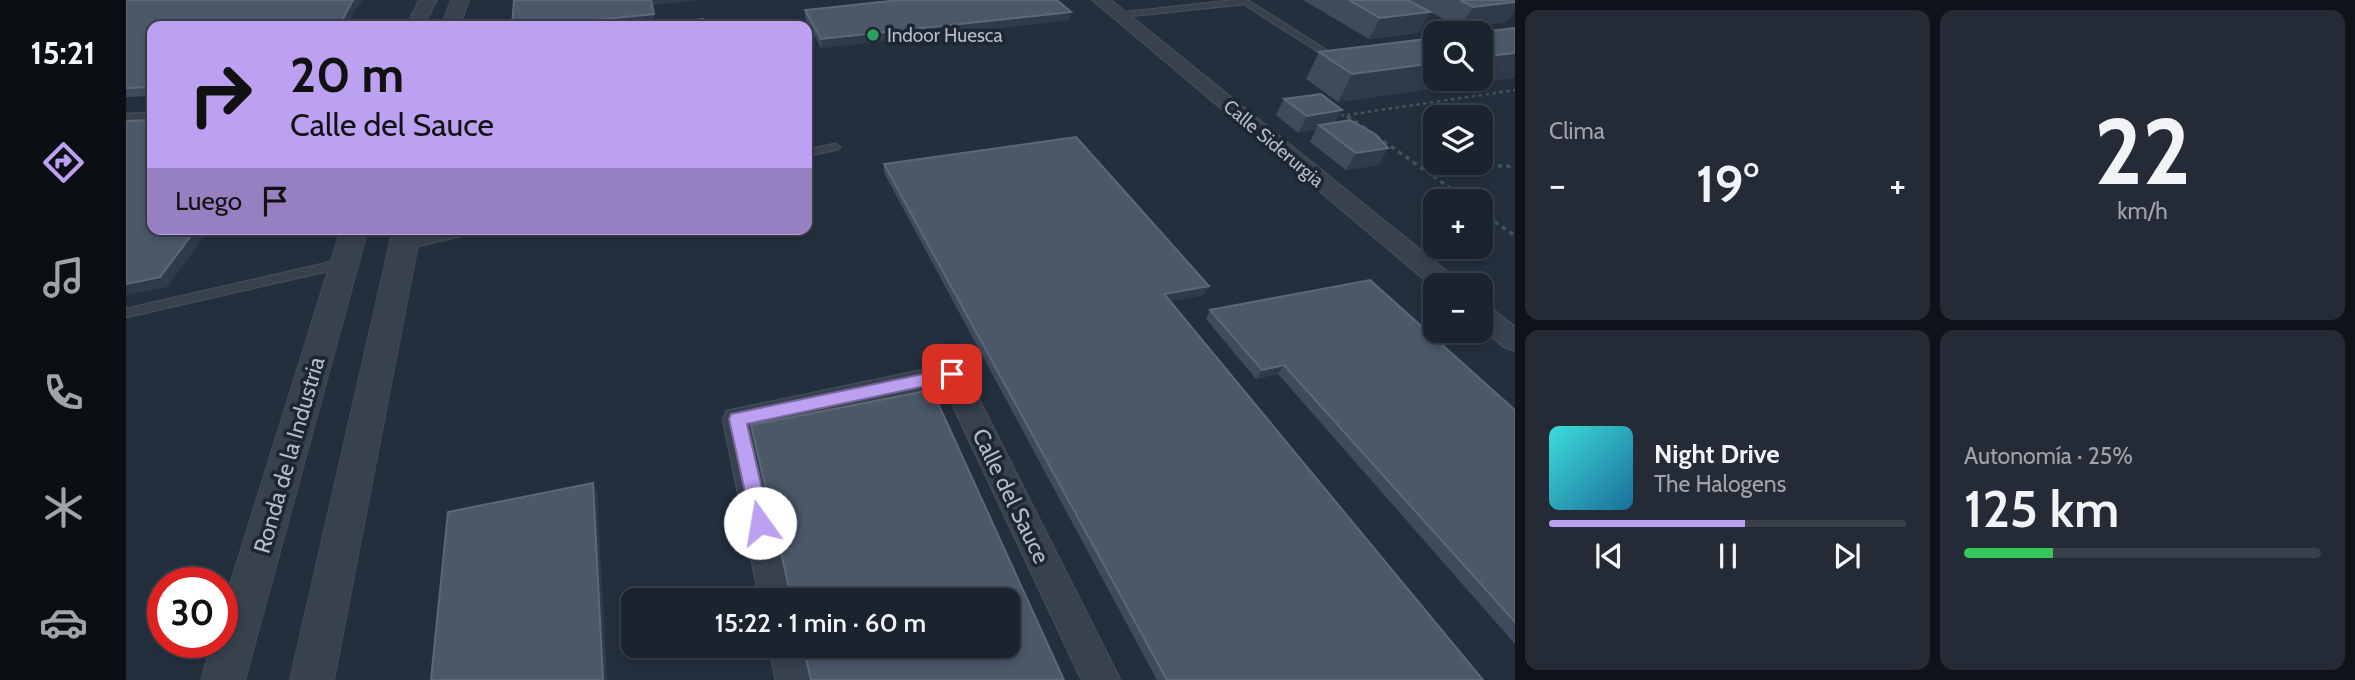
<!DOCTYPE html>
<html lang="es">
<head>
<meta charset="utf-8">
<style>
  :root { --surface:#1b232e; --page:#242b36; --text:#f1f3f6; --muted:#a0a4aa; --line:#39404a; --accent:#bca0f2 }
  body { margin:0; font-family:Cabin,sans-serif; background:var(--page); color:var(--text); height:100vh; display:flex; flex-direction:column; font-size:26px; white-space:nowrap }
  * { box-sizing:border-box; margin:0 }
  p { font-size:23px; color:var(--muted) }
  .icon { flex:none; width:38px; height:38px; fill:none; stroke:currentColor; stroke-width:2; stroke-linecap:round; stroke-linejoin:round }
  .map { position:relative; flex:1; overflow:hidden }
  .drawer { display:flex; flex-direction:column; gap:10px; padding:10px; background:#0f1319; width:840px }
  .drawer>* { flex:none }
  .top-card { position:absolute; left:21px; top:21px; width:665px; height:214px; border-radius:14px; box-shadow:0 4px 10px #0003,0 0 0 2px var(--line); background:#bca0f2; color:#111; overflow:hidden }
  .fabs { position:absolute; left:1297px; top:21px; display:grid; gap:14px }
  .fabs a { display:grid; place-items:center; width:70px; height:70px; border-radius:14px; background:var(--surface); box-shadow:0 4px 10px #0003,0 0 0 2px var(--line); font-size:35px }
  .speed { position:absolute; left:21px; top:567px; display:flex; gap:14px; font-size:35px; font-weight:700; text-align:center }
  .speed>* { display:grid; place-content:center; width:91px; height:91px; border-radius:50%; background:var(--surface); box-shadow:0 4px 10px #0003,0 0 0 2px var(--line); line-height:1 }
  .speed .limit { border:10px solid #d22; background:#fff; color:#111 }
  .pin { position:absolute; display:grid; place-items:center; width:60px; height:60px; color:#fff; margin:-30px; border-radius:14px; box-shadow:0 4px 10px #0006 }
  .me { position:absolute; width:77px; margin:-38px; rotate:347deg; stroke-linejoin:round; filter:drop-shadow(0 0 5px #0008) }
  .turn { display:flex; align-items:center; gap:24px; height:147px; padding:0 28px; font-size:32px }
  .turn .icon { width:91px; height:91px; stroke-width:2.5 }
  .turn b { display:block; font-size:49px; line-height:60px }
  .then { display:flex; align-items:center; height:66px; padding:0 28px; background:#0003; gap:14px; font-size:26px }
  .big { font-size:52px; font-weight:600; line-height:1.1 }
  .drawer .tile { flex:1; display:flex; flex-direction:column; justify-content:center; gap:10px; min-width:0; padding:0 24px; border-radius:14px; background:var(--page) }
  .drawer .dial { align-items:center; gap:0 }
  .dial b { font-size:91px; line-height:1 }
  .song { display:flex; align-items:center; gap:21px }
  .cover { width:84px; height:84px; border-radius:10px; background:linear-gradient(135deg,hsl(180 70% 55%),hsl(200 70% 35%)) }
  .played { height:7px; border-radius:4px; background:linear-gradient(90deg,var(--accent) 55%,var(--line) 55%) }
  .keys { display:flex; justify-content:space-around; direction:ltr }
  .heat { display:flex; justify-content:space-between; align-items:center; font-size:38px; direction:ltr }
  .charge { height:10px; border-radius:5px; background:linear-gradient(90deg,#34c759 25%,var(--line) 0) }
  .drawer .tiles { flex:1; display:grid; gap:10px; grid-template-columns:repeat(2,1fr) }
  .trip { position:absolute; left:495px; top:588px; width:399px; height:70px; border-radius:14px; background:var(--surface); box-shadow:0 4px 10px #0003,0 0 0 2px var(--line); font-weight:600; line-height:70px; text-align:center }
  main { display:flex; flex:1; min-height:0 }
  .tabs { display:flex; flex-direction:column; width:126px; justify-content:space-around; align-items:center; background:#0b0e12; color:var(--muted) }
  .tabs .icon { width:49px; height:49px }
  .tabs .current { color:var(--accent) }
  .tabs b { font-size:32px; color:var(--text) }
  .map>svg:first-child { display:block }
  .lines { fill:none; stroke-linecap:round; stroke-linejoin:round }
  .service-casing { stroke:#414a57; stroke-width:3 }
  .minor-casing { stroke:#414a57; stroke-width:3 }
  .tertiary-casing { stroke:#414a57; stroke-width:2 }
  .path-far1 { stroke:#3f5557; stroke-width:2.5; stroke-dasharray:3.5 3.5; stroke-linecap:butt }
  .path { stroke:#3f5557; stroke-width:3.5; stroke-dasharray:4.5 4.5; stroke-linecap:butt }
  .service { fill:#38414e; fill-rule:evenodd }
  .minor { fill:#38414e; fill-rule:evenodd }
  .tertiary { fill:#38414e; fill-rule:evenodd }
  .wall { fill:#3f4b5c }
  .shaded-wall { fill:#2f3b4b }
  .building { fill:#4b5868; stroke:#5c6777; stroke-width:2 }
  .route { fill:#bca0f2; stroke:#7a689d; stroke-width:2 }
  .leisure-dot { fill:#2e9e5b; stroke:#1d2633; stroke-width:2.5 }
  .labels { text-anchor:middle; stroke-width:7; stroke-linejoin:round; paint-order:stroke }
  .far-poi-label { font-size:19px; fill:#b4bcc9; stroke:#1d2633; text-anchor:start }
  .far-street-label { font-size:19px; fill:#b4bcc9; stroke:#1d2633 }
  .street-label { font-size:23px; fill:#b4bcc9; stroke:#1d2633 }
</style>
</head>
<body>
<main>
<nav class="tabs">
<b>15:21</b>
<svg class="icon current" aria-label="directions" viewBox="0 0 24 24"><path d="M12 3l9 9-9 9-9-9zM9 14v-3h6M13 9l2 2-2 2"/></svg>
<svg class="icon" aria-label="music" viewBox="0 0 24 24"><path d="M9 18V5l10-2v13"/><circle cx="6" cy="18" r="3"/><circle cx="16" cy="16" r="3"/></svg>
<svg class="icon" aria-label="phone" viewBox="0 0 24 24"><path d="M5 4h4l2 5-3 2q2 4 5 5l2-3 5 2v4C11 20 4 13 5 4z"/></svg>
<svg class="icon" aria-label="climate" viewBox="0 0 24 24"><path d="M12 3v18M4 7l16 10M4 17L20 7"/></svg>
<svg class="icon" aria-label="car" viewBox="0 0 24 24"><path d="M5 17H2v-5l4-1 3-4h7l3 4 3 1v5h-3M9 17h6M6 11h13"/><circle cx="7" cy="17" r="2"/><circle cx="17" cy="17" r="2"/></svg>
</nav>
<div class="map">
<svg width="1389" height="680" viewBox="0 0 1389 680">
  <rect width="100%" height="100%" fill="#242f3e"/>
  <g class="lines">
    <defs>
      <g id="service">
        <path d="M1112,0H1121L1214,59L1207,61L1118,4L993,17L989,15L993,13Z"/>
        <path d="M26,113V119L0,120V114Z"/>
        <path d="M709,144L714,147L712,149L681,156V150Z"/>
        <path d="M337,229H357L352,232L278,249L273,246L278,243Z"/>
        <path d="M219,259L225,263L223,266L0,317V309Z"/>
      </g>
      <g id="minor">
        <path d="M967,0H984L1330,279L1333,285H1309V288Z"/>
        <path d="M1354,304L1363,307L1389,327V350L1380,348L1354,327Z"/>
        <path d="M826,364L836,367L840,374L994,680H956L818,386L627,427L668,600H634L597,419L601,411Z"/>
        <path d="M643,646H679L688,680H650Z"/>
      </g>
      <g id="tertiary">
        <path d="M293,0H311L298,26H280Z"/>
        <path d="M325,0H343L334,26H315Z"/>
        <path d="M215,229H242L119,680H75L86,642H96V610Z"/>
        <path d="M267,229H295L208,680H164Z"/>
      </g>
    </defs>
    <use href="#service" class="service-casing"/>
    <use href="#minor" class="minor-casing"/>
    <use href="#tertiary" class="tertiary-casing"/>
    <g class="path-far1">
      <path d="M1221,115L1389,90"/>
      <path d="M1208,116L1220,115L1224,118"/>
    </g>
    <g class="path">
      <path d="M1221,116L1243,131"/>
      <path d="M1250,136L1307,176L1380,165L1389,170"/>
      <path d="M1307,176L1342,201"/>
      <path d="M1354,211L1389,236"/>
    </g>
    <use href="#service" class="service"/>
    <use href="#minor" class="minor"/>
    <use href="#tertiary" class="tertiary"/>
  </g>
  <g class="wall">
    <path d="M0,0L229,10L221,26H26V96L0,97Z"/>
    <path d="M1177,0H1389L1381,22L1334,28L1304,12L1292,33L1243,39Z"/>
    <path d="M679,10L943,20L695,48L679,18Z"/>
    <path d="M1309,38L1212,102L1180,79L1193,52Z"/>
    <path d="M1158,99L1262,148L1252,165L1220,170L1184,142L1190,129L1172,133L1150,115Z"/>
    <path d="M758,164L1083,286L1078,295L1045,301L1357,680H1031L758,173Z"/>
    <path d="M1084,310L1389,410V644L1152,374L1130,379L1080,319Z"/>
    <path d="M806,390L938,680H684L676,646H882V600H665L626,434L625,425Z"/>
  </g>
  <g class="shaded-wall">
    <path d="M227,0H237L229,10L221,26H213Z"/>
    <path d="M525,0H578L526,5Z"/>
    <path d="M1389,2V10L1381,22L1334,28L1347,7Z"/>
    <path d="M945,12L943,20L695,48V39Z"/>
    <path d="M1304,12L1292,33L1243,39L1254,18Z"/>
    <path d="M528,14L529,22L489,26H408Z"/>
    <path d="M1389,53V78L1212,102L1226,74L1309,63V79H1354V57Z"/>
    <path d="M1216,110L1207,126L1193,125L1190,129L1172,133L1181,116Z"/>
    <path d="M1262,148L1252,165L1220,170L1230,153Z"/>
    <path d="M70,229H84L41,287L0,295V284Z"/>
    <path d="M1083,286L1078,295L1034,303L1038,294Z"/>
    <path d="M1158,365L1152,374L1130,379L1136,370Z"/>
    <path d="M467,483L471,492L481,680H477Z"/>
  </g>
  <g class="building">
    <path d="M0,0H227L213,26H26V87L0,88Z"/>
    <path d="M388,0H525L528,14L408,26H386Z"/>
    <path d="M774,0H931L945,12L695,39L679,10Z"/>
    <path d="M1223,0H1282L1304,12L1254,18Z"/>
    <path d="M1334,0H1389V2L1347,7Z"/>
    <path d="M577,19L579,26H499Z"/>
    <path d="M1389,28V53L1354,57V33H1347Z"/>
    <path d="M1309,38V63L1226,74L1193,52Z"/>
    <path d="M1195,94L1216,110L1181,116L1158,99Z"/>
    <path d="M26,120V229H70L34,277L0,284V121Z"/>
    <path d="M1224,120L1249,134L1262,148L1230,153L1193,125Z"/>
    <path d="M950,137L1083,286L1038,294L1357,680H1041L758,164Z"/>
    <path d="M1244,280L1389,410V622L1158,365L1136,370L1084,310Z"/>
    <path d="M806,390L938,680H685L677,646H882V600H666L625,425Z"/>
    <path d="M467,483L477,680H305L322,512Z"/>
  </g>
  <path class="route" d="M826,368L834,374L832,379L621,424L644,523L641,529L634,531L627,529L603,419L605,414Z"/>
  <circle class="leisure-dot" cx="747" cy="35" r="7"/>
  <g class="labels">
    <g class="far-poi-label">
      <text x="761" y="42">Indoor Huesca</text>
    </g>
    <g class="far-street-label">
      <text transform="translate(1148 143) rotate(40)" y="7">Calle Siderurgia</text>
    </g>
    <g class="street-label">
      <text transform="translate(163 455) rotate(-74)" y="8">Ronda de la Industria</text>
      <text transform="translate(885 496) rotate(64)" y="8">Calle del Sauce</text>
    </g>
  </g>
</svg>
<div class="fabs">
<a><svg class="icon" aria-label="search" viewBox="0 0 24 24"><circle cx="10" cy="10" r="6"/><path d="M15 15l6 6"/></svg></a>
<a><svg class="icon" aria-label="layers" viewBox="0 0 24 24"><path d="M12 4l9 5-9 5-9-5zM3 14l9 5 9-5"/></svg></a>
<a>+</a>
<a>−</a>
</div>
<div class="speed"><div class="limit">30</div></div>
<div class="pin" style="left:826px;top:374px;background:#d93025"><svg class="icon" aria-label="arrive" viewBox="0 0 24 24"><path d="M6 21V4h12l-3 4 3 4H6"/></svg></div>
<svg class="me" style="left:634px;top:523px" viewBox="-20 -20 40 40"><circle r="19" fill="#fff"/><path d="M0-13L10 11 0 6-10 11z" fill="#bca0f2"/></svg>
<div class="trip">15:22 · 1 min · 60 m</div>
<div class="top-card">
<div class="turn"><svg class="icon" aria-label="right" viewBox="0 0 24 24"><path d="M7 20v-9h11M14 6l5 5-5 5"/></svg><div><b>20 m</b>Calle del Sauce</div></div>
<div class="then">Luego<svg class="icon" aria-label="arrive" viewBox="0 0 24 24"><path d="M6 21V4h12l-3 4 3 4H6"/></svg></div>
</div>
</div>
<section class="drawer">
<div class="tiles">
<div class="tile"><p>Clima</p>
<div class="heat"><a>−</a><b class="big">19°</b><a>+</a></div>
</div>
<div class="tile dial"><b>22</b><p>km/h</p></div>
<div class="tile">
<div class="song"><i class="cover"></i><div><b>Night Drive</b><p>The Halogens</p></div></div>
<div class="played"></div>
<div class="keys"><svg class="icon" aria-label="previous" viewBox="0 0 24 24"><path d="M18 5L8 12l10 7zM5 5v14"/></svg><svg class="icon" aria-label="pause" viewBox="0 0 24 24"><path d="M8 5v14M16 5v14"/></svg><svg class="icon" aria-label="next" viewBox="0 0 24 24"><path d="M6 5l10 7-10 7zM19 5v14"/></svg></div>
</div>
<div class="tile"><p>Autonomía · 25%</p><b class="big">125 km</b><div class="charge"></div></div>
</div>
</section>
</main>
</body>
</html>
